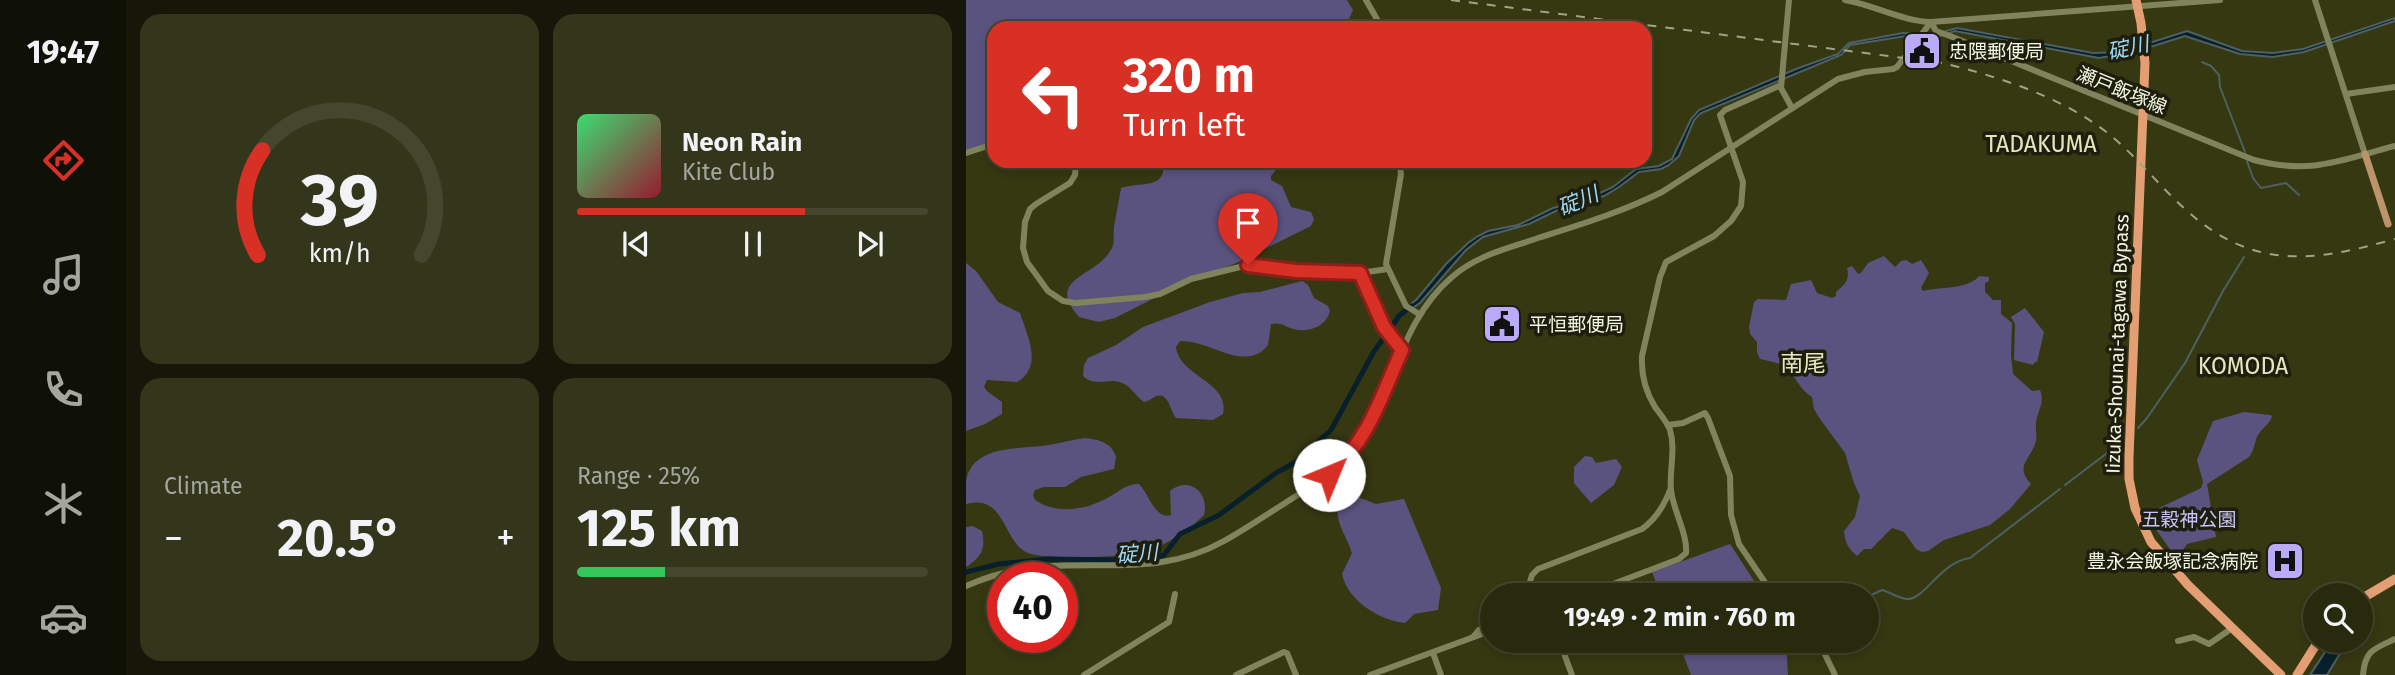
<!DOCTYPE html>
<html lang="en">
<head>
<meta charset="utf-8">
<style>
  :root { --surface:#282a0e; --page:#34361c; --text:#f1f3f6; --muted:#a5a79e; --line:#44462e; --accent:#d93025 }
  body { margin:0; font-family:"Fira Sans","Noto Sans JP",sans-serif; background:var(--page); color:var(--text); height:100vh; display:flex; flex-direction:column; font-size:26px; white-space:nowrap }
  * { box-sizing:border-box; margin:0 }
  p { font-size:23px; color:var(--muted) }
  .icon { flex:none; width:38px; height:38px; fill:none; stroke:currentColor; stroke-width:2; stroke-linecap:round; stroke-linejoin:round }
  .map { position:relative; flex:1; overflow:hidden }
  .drawer { display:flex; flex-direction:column; gap:14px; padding:14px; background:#161708; width:840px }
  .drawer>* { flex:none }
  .hud { position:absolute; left:21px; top:21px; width:665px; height:147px; border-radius:21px; box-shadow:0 4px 10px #0003,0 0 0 2px var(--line); background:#d93025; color:#fff; overflow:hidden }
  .fabs { position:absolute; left:1337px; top:583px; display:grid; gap:14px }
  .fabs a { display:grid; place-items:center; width:70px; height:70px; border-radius:50%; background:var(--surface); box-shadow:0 4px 10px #0003,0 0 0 2px var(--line); font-size:35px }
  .speed { position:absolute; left:21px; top:562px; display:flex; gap:14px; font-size:35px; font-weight:700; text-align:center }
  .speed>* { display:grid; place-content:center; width:91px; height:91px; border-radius:50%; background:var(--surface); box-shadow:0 4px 10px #0003,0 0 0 2px var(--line); line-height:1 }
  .speed .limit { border:10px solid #d22; background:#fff; color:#111 }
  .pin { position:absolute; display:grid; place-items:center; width:60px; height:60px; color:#fff; margin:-72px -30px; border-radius:50% 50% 50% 0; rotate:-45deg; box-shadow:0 0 7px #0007 }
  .pin .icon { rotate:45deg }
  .me { position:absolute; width:77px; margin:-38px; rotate:45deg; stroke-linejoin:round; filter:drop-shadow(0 0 5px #0008) }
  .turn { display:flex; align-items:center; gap:24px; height:147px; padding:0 21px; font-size:32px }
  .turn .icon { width:91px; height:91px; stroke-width:2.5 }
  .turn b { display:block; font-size:49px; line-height:60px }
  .big { font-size:52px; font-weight:700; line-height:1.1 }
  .drawer .widget { flex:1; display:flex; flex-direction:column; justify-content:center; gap:10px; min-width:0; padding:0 24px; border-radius:21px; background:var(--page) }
  .drawer .dial { align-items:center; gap:0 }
  .dial svg { height:182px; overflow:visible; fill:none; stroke:var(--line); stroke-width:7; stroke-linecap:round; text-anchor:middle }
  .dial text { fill:var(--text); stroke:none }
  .song { display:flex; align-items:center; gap:21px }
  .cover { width:84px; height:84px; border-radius:10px; background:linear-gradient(135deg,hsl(140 70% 55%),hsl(350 70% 35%)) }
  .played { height:7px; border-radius:4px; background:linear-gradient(90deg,var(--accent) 65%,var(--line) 65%) }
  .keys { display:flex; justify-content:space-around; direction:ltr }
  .heat { display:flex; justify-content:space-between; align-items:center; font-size:38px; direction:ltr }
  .charge { height:10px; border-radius:5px; background:linear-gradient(90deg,#34c759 25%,var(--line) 0) }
  .drawer .tiles { flex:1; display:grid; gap:14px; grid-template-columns:repeat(2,1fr) }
  .trip { position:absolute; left:514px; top:583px; width:399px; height:70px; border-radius:35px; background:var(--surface); box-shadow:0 4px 10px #0003,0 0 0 2px var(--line); font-weight:700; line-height:70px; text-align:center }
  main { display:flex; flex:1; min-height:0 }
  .tabs { display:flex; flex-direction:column; width:126px; justify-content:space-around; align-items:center; background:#101106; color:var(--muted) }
  .tabs .icon { width:49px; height:49px }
  .tabs .current { color:var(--accent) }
  .tabs b { font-size:32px; color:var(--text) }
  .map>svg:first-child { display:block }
  .green { fill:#5b537f }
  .water { fill:#08202b; stroke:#4e6061; stroke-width:2 }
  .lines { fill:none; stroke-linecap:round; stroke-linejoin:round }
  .stream { stroke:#4e6061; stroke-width:2 }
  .river { stroke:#08202b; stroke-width:5 }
  .secondary { stroke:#80845c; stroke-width:6 }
  .primary { stroke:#bc946a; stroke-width:7 }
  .highway { stroke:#e49e74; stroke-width:9 }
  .rail { stroke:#a0a386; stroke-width:2; stroke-dasharray:9 9; stroke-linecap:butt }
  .route-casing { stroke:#8d1f18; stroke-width:18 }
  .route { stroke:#d93025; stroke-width:12 }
  .labels { text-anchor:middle; stroke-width:7; stroke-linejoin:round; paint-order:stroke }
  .poi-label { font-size:19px; fill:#f3f6e0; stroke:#1d1e0e; text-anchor:start }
  .street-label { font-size:19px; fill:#f3f6e0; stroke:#1d1e0e }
  .park-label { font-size:19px; fill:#cac2f6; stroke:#1d1e0e }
  .water-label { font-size:21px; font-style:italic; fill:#9fd8f7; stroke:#1d1e0e }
  .quarter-label { font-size:23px; fill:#e3e7bc; stroke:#1d1e0e }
</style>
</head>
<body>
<main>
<nav class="tabs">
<b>19:47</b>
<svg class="icon current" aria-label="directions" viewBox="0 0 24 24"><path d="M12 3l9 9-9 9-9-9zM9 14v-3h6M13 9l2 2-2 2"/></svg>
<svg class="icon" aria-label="music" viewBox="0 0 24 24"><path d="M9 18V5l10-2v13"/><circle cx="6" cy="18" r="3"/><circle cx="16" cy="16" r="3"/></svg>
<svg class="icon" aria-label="phone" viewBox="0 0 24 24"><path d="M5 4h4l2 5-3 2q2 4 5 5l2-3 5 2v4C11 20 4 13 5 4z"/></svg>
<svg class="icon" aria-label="climate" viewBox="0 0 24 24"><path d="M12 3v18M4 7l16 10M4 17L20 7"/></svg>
<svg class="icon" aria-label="car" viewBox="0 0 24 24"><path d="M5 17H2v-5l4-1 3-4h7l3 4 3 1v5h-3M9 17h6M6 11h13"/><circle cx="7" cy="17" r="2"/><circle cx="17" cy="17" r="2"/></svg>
</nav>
<section class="drawer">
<div class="tiles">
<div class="widget dial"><svg viewBox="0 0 100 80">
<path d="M14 69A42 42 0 1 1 86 69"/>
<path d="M14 69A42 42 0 0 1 16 23" stroke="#d93025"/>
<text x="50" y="56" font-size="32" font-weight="700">39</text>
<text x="50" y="72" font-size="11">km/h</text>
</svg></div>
<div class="widget">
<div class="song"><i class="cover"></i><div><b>Neon Rain</b><p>Kite Club</p></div></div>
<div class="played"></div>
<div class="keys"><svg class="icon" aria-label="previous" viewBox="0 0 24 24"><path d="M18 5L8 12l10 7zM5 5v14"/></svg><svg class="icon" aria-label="pause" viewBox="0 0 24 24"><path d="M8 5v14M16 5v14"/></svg><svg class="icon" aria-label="next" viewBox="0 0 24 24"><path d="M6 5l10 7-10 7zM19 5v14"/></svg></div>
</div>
<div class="widget"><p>Climate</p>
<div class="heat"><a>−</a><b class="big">20.5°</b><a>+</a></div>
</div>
<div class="widget"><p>Range · 25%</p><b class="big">125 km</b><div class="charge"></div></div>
</div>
</section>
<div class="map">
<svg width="1429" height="675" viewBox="0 0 1429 675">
  <rect width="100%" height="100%" fill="#363812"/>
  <g class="green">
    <path d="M0,0H381L387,10L379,28H28V123L26,124L28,142L0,151Z"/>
    <path d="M197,161H352L347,166L316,162L305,176V180L316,186L325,207L345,212L348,219L345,226L268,264L206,289L149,318L133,322L113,317C78,277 131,278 146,248C149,242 147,234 148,227C150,214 153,201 155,188C175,181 201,191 197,161Z"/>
    <path d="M918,256L929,267L935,261L940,260L946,264L955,260L963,273L955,288L957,291C973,287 1004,289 1013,276L1023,277V281L1019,283V292L1027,300H1035V314L1046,323L1045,355L1047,374L1066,391L1074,390C1079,402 1072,410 1070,422C1069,430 1072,437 1069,444C1063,461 1049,466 1065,484L1044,509L1024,525L978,540L962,551L956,552L950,549L938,532L926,528L905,549H898L891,556C882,548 879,543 878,531L889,517L894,496L888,483L879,453L854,419L848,409L846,397C834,390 831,379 823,370C816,363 803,361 794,359L791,352V342L784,334L783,327L788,302L792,299L820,300L825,284L845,280L851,293L866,298L870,296V292C879,285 884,280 881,268L886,266L892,274L895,273L902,263Z"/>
    <path d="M0,263L10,271L32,302L54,313C61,336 78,366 51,382L21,380L18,387L22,392L36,402V414L19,424L0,431Z"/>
    <path d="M336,281L342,285L348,298L362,306L364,311C360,327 342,333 327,329C318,326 315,322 305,324L302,345C279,374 243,339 214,341L210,347C213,377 264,381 257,414L247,420L210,418C204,411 203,392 190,396C186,398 183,401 178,402C170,397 165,386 156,383C142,377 130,388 117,376L118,365L122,358L150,345L177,327L244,302L277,293L294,292Z"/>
    <path d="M1059,308L1078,332L1071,362H1069L1067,365L1048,360L1049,324L1045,317Z"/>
    <path d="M1278,412L1304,415L1306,416C1304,424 1297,427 1292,435C1288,442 1289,450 1283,457L1241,484L1250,537L1221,544L1211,559L1186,524L1179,509L1189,510L1235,488L1237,482L1231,460L1247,421Z"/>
    <path d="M119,438C134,440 145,442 150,457L148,469L115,477L99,487H78L69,490L67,495L69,500C91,515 121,510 143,497C154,491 160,484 173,484C183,494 189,520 205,515L204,491C223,475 244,493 238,515C224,529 203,543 185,550C166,558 81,560 62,553C36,542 40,493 0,504C0,497 0,489 0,482C5,446 49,449 76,446C91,444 105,440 119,438Z"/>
    <path d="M619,456L626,457L630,463L650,459L656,467L648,485L625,503L608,483V467Z"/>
    <path d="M378,494H384L410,504L438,499L475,588L472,610L448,614L439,623C413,620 382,601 376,574L386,553C380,533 362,515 378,494Z"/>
    <path d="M7,526L16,531C20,550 15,557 0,567V527Z"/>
    <path d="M764,544L792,587H798L801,595H695L686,572Z"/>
    <path d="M712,641H820L822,675H725Z"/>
  </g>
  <g class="water">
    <path d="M1429,18V21L1338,52L1307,57L1274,54L1219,36L1168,52L1133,58L989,31L968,38L946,35L884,45L875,55L735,113L728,120L713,156L703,165L695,169L673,172L653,187L638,196L594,209L563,224L517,237L500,250L454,303L445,309L441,307L451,299L480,264L502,243L512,236L522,231L552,225L587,208L621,199L647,187L670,169L693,166L706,159L725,119L733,110L830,69L872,54L883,43L937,33L966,35L991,28L1127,53L1155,52L1221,31L1276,51L1307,53L1337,49Z"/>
    <path d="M1367,640L1386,641L1373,655L1361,675H1344Z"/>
  </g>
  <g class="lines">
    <g class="stream">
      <path d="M1236,62L1245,66L1253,75L1254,87L1279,152"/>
      <path d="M1281,161L1287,178L1295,188L1320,183L1333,195"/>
      <path d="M1172,428L1181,418L1219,363L1257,291L1278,257"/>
      <path d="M1099,485L1149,447"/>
      <path d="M901,597L916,590C924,592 935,600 943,599C960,597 975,562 1004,558L1094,489"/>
    </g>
    <path class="river" d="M0,572L33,564L83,559L153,560L188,558L198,555L214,534L253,515L310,473L341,456L343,450L365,430L407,353L433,316L445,306"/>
    <g class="secondary">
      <path d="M400,0L416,28"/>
      <path d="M823,0L815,88L826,108"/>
      <path d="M879,0C908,5 936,21 965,22L970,31L984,36L1288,160C1345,175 1375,160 1429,146"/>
      <path d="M1349,0L1399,154"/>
      <path d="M1380,94L1429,87"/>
      <path d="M0,153L28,144"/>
      <path d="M110,161L109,175L104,183L70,204L64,209L59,222L57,248L61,262L82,291L97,301L110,303L179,297L194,294L225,279L282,265L330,271L394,273L422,269"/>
      <path d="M433,161L435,174L420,264L440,306L453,314"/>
      <path d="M394,273L418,327L436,350"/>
      <path d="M702,425L717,423L739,413L742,418L764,476L765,515L773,544L798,581L804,595"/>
      <path d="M0,586C23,576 47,569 71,567C137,561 196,576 258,541C278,530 297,517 316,505C350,483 382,465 402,428C430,377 439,317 486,277C511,255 541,249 572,238C613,225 656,212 696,192L872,79L899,72L927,69L931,67L965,22L1254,0"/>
      <path d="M560,595L566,575L572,569L676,529C690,519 698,506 704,490"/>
      <path d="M618,595L713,559L720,553C722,535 707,510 705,490C703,470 710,450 704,430C701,422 695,415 689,407C679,391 675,375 676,356L694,277L700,262L748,236L765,221L775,206L777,182L754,115L759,110L815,85"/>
      <path d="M508,636L513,630L527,623"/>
      <path d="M593,640L606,675"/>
      <path d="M852,640L869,675"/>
      <path d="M1212,641L1228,637L1243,644L1262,631"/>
      <path d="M467,653L475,675"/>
      <path d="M118,675L203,622L209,594"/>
      <path d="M270,675L318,652L321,653L330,675"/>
      <path d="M404,675L527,630"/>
      <path d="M1397,675C1399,650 1408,649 1429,639"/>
    </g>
    <path class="primary" d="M1399,154L1422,224"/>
    <g class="highway">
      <path d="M1170,0L1175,23L1179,63L1163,457V479L1169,508L1185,542L1222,585L1315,675"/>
      <path d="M1395,599L1429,579"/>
      <path d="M1331,675L1353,640"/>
    </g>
    <path class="rail" d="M485,0L977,63C1033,77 1093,96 1139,131C1169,154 1191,184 1219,209C1287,271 1347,262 1429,239"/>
  </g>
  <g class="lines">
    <defs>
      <path id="route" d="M282,265L330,271L394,273L418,327L436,350C414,399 404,438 363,475"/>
    </defs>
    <use href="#route" class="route-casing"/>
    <use href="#route" class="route"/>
  </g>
  <defs>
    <symbol id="civic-square" viewBox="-11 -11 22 22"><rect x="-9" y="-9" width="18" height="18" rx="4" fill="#b9abf7" stroke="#1d1e0e"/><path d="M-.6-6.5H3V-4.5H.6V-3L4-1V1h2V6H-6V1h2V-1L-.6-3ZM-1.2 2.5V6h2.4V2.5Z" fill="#111"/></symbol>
    <symbol id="hospital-square" viewBox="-11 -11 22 22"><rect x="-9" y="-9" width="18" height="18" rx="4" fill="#b9abf7" stroke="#1d1e0e"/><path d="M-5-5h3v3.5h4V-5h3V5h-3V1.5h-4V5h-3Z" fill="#111"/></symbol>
  </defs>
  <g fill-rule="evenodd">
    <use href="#civic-square" x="934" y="29" width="44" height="44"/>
    <use href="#civic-square" x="514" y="302" width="44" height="44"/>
    <use href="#hospital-square" x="1297" y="539" width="44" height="44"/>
  </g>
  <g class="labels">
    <g class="poi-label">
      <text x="983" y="58">忠隈郵便局</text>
      <text x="563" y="331">平恒郵便局</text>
      <text x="1292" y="568" text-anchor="end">豊永会飯塚記念病院</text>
    </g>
    <g class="street-label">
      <text transform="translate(1156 90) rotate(22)" y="7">瀬戸飯塚線</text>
      <text transform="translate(1151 344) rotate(-88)" y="7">Iizuka-Shounai-tagawa Bypass</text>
    </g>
    <g class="park-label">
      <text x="1223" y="526">五穀神公園</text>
    </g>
    <g class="water-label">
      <text transform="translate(1162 48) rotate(-12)" y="7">碇川</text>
      <text transform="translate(612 201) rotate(-23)" y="7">碇川</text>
      <text transform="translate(171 554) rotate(-5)" y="7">碇川</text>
    </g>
    <g class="quarter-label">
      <text x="1075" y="152">TADAKUMA</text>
      <text x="837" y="371">南尾</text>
      <text x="1277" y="374">KOMODA</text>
    </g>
  </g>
</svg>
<div class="fabs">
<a><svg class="icon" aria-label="search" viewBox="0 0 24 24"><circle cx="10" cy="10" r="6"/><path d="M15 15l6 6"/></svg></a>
</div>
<div class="speed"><div class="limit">40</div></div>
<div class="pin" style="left:282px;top:265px;background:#d93025"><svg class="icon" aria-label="arrive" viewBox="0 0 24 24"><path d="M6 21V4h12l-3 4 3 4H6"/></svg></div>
<svg class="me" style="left:363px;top:475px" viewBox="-20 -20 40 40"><circle r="19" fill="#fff"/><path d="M0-13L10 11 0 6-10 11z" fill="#d93025"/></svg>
<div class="trip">19:49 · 2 min · 760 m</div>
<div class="hud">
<div class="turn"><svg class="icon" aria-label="left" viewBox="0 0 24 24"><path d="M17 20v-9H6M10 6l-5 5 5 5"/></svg><div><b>320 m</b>Turn left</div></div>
</div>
</div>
</main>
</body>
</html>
